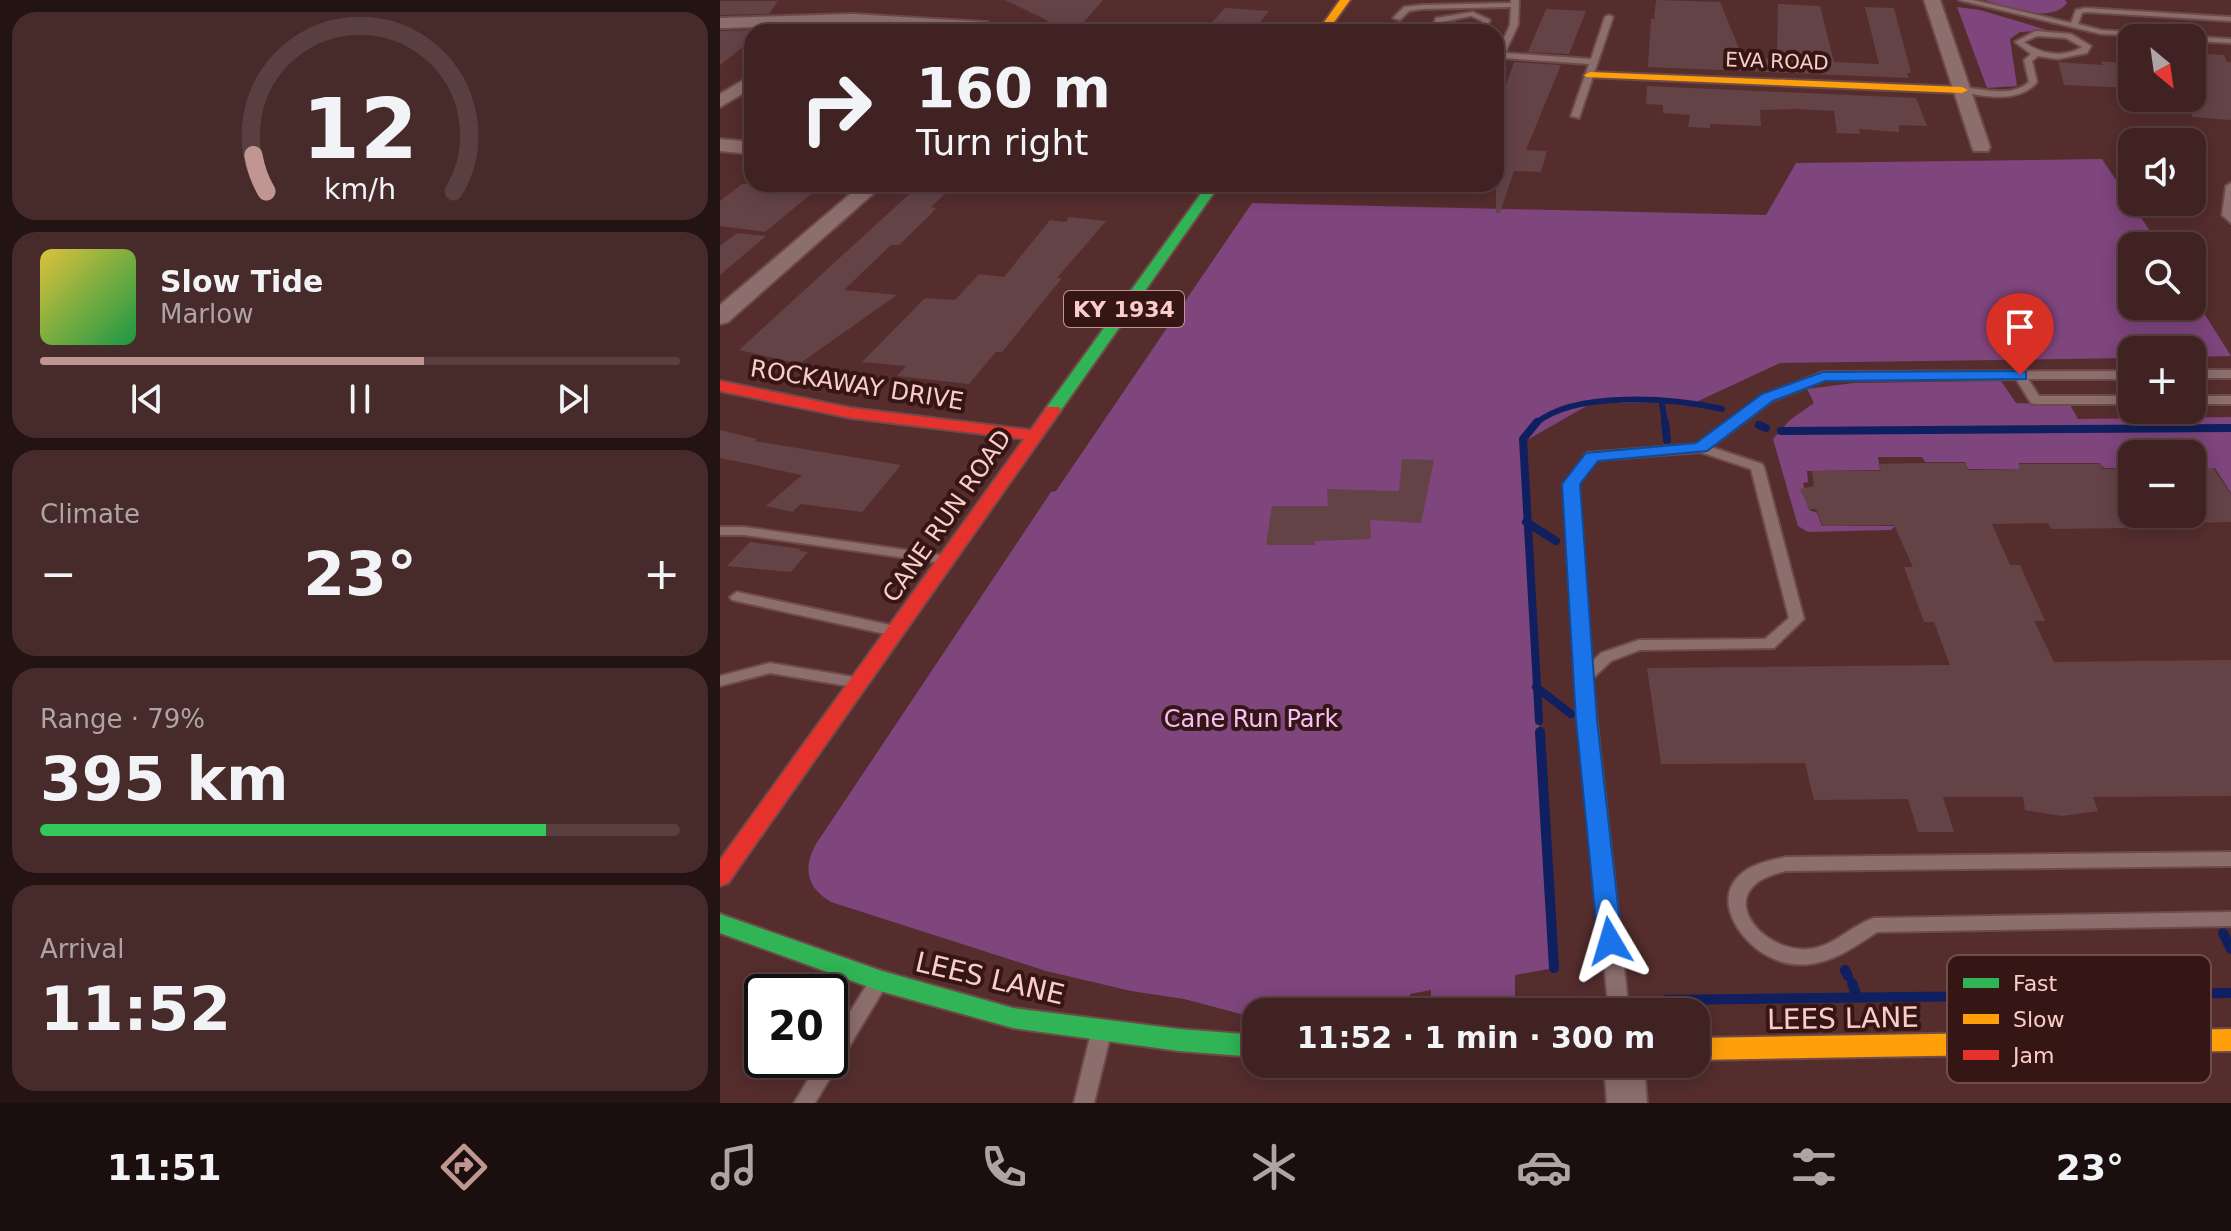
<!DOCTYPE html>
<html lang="en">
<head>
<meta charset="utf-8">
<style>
  :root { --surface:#402222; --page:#472a2a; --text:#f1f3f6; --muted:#aea4a5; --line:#593f40; --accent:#c19592 }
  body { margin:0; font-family:"DejaVu Sans",sans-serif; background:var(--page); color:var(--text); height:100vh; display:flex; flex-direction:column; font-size:30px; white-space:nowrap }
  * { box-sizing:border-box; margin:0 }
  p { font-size:26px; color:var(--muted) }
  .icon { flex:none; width:44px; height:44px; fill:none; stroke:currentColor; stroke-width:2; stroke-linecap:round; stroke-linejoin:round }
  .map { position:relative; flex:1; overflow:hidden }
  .sheet { display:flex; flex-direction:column; gap:12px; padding:12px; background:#231313; width:720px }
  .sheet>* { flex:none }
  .guide { position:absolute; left:24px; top:24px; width:760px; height:168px; border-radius:24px; box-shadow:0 4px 20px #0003,0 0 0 2px var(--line); background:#402222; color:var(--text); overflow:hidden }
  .needle { width:52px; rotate:151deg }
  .fabs { position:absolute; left:1398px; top:24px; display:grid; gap:16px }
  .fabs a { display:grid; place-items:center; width:88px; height:88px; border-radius:16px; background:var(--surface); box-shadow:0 4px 20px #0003,0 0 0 2px var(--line); font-size:40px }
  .speed { position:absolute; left:24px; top:974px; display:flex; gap:16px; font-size:40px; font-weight:700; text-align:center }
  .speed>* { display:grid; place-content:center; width:104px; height:104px; border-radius:50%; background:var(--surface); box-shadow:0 4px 20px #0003,0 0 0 2px var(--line); line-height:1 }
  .speed .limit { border:4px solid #111; border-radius:12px; background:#fff; color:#111 }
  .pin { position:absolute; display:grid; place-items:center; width:68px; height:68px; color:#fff; margin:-82px -34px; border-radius:50% 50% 50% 0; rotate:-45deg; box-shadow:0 0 8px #0007 }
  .pin .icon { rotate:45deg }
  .me { position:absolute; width:88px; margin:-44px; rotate:353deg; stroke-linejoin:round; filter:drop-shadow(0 0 6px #0008) }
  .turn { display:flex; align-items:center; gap:28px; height:168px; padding:0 40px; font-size:36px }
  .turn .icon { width:104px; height:104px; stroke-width:2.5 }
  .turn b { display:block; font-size:56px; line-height:68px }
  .big { font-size:60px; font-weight:800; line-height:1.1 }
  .sheet .tile { flex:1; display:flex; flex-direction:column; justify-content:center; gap:12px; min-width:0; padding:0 28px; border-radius:24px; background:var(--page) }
  .sheet .dial { align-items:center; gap:0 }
  .dial svg { height:208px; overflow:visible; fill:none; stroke:var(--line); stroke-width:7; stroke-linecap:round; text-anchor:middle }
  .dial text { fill:var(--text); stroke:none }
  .song { display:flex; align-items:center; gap:24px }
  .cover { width:96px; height:96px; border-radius:12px; background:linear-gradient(135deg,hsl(50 70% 55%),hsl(140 70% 35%)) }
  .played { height:8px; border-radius:4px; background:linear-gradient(90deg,var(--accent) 60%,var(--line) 60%) }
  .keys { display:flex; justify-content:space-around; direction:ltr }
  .heat { display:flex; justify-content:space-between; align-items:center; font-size:44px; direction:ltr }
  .charge { height:12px; border-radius:6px; background:linear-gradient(90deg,#34c759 79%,var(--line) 0) }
  .trip { position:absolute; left:522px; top:998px; width:468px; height:80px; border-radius:24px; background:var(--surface); box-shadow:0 4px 20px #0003,0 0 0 2px var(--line); font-weight:800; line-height:80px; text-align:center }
  .tab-bar { display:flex; height:128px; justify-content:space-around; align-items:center; background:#1a0e0e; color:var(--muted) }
  .tab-bar .icon { width:56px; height:56px }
  .tab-bar .selected { color:var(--accent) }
  .tab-bar b { font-size:36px; color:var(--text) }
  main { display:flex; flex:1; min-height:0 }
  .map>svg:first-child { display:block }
  .green { fill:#7f457d }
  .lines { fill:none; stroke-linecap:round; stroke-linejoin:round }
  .stream-far2 { stroke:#0f1f5f; stroke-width:6 }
  .stream-far1 { stroke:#0f1f5f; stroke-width:8 }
  .stream { stroke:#0f1f5f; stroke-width:10 }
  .building { fill:#644347 }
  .lane-casing { stroke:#6e4a49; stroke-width:4 }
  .street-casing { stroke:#6e4a49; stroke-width:4 }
  .fast-casing { stroke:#6e4a49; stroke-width:4 }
  .slow-casing { stroke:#6e4a49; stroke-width:4 }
  .jam-casing { stroke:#6e4a49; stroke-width:4 }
  .lane { fill:#8c6e6d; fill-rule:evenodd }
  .street { fill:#8c6e6d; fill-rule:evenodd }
  .fast { fill:#30b455; fill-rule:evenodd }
  .slow { fill:#ff9f0a; fill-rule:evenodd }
  .jam { fill:#e5322d; fill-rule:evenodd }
  .route { fill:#1a73e8; stroke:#114b97; stroke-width:2 }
  .labels { text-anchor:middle; stroke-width:8; stroke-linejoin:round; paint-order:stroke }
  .far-street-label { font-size:20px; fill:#fbcdc8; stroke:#361614 }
  .shield { fill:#361614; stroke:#c09692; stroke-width:2 }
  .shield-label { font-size:22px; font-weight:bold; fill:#fbcdc8 }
  .street-label { font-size:24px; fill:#fbcdc8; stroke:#361614 }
  .park-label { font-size:24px; fill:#f5c0f7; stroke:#361614 }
  .near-street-label { font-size:28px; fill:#fbcdc8; stroke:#361614 }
  .key { fill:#361614; stroke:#714d4a; stroke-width:2 }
  .key-label { font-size:22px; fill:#fbcdc8 }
</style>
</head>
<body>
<main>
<section class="sheet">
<div class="tile dial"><svg viewBox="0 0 100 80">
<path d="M14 69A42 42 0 1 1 86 69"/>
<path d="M14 69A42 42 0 0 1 9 55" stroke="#c19592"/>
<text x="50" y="56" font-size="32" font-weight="700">12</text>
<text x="50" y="72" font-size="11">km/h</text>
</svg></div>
<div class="tile">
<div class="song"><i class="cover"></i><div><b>Slow Tide</b><p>Marlow</p></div></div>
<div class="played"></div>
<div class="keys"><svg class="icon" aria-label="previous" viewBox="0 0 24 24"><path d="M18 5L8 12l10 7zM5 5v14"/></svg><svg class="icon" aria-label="pause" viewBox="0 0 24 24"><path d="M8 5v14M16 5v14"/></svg><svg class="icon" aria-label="next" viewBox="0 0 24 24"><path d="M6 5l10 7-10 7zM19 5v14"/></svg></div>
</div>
<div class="tile"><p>Climate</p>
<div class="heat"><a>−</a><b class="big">23°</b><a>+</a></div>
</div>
<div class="tile"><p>Range · 79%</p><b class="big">395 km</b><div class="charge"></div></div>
<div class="tile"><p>Arrival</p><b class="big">11:52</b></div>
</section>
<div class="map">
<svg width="1511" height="1103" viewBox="0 0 1511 1103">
  <rect width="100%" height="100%" fill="#552d2d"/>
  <g class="green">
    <path d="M1265,0H1345L1347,3C1330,25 1286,6 1265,0Z"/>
    <path d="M1237,7L1260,10L1327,30L1300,32L1290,39L1297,86L1267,88Z"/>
    <path d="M1382,159L1440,246H1412V306H1472V294L1511,356L1472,357V350H1412V358L1060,363L974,403H872L802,443L834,968L795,975V1006L711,1003V990L690,994L688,1010L536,1012V1018L464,999L411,991L326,971L111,902C86,887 83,868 96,844L331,492L336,491L532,203L1046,215L1076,163Z"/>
    <path d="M1281,381L1296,403L1350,405L1358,419L1511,417V493L1495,468H1472V454H1412V468H1384L1379,463H1299L1300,469H1248L1245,462H1205L1202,457H1158L1160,470L1087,471L1088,482L1083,483L1089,510L1097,513L1102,526H1175L1171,530L1088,532L1078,526L1053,439L1070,420L1094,403L1087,389L1134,383Z"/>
  </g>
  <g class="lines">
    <g class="stream-far2">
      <path d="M942,403L945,424"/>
      <path d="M815,424C854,390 954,398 1002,409"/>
    </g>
    <g class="stream-far1">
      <path d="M817,422L803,439L819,721"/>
      <path d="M945,422L947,440"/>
      <path d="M1039,425L1046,428"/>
      <path d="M1061,431L1511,428"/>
      <path d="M806,522L836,541"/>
      <path d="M816,687L851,714"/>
    </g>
    <g class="stream">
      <path d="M820,732L834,968"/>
      <path d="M1503,933L1511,949"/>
      <path d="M1125,970L1128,976"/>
      <path d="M1132,983L1137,997"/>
      <path d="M946,1000L1511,993"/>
    </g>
  </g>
  <g class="building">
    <path d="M285,0H383L355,32H318L328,21Z"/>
    <path d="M936,0L1000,2L1023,58L1057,59L1058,4L1100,6L1114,62L1159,64L1145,7L1174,8L1191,73H1187L1189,78L928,67L931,19H934Z"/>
    <path d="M0,1H58L49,14L0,15Z"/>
    <path d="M505,8L549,11L532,32H483Z"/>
    <path d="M826,9L866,11L849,54L808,52Z"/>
    <path d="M39,30L32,32V40L0,65V31Z"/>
    <path d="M1472,53L1504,55L1507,62H1511V120L1472,117Z"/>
    <path d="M1381,61L1412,64V88L1344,85L1338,62L1383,65Z"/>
    <path d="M794,62L841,65L806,150L827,151L821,172L794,171L780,213H776V113Z"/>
    <path d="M927,86L1196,98L1207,126L1179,125V132L1139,129L1140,134L1117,133L1114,111L1076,109L1040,110L1041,126L990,124V128L968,127L970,115L943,113V105L926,104Z"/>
    <path d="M22,184H103L45,232L0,226V201Z"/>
    <path d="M197,187L229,190L211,207L216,208L211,214L179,245H171L124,290L177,295L79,364L19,350Z"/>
    <path d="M349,217L386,221L337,278H342L282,352H276L249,384L177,376L186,366L142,362L205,298L235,300L259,274L284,277L330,220L346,222Z"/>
    <path d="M17,233L46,236L0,275V246Z"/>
    <path d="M0,430L37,439L34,441L181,465L142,512L81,504L72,512L46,506L82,475L0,458Z"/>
    <path d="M682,459L714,460L701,523L650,520L651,539L595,541V545H546L552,506H608L607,489L679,491Z"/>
    <path d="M1201,463H1245L1248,470L1301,469L1298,464H1380L1383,469L1412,468V523L1414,528L1331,529L1328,523L1272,524L1290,565H1300L1325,621H1314L1334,662L1511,660V796L1373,797L1378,811L1342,816L1305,810L1303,797H1223L1234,832H1198L1188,799L1094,800L1085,763L941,764L927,668L1230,665L1214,622H1204L1184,567H1193L1174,525L1103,526L1096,509H1089L1080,489L1094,486L1092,471H1161L1158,464Z"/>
    <path d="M1472,468H1493L1511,494V522L1472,523Z"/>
    <path d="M30,542L81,549L79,551L88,552L71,572L7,566Z"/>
  </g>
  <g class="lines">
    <defs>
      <g id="lane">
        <path d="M791,0H799L798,25L785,53L871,59L885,17L889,15L893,17L859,118L851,116L869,64L783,58L779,66L776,67V55L790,25L791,7L702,9L689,11L680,20L673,18L684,7L702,5L791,3Z"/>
        <path d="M1239,0H1253L1351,23L1356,10L1365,8L1511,17V21L1366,12L1362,13L1358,24L1381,30L1511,39V43L1472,41V38L1381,34Z"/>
        <path d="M753,12L770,20L764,32H756L762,21L751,16L722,22L718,32H710L716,18Z"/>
        <path d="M1316,31L1351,34L1371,46L1367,53L1338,59L1318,56L1312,61L1317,82C1299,104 1264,96 1239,92L1238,90L1242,87C1263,89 1292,98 1309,82L1304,60L1311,54L1295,42ZM1317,36L1346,38L1362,47C1345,58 1321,55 1304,42Z"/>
        <path d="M1511,183V223L1502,215L1506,186Z"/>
        <rect x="1472" y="370" width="39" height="8"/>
        <path d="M1412,371V379H1308L1319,396H1412V404H1315L1311,403L1296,379L1105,380L1052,401L991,447L1042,464L1044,467L1084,619L1054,648L920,650L891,661L872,679L909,1012H889L859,720L844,484L867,453L978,444L1044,395L1103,372ZM980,452L1031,469L1069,618L1045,639L919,640L881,653L871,663L858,484L876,460Z"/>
        <rect x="1472" y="396" width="39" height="8"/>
        <path d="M0,527H24L221,555L228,559L221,563L24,535H0Z"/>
        <path d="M17,592L170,625L177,630L170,635L12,600L10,597Z"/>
        <path d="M50,663L134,677L139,678L142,682L139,686L134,687L50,673L0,686V676Z"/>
        <path d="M1511,852V866L1066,871C988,887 1039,953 1088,949C1114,947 1130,926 1154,918L1511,912V926L1157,932C1136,946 1115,961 1090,964C1075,966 1061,963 1048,956C1019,941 989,896 1025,871C1036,863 1052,860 1066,857Z"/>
        <path d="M158,976L165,978L167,984L95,1103H74L100,1060H110V1044L151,978Z"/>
        <path d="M381,1025L388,1027L391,1033L374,1103H354L371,1033L374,1027Z"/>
      </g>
      <g id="street">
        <path d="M1204,0H1220L1270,147L1268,151H1254L1252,147Z"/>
        <path d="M132,14L267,22L275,27L267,32L132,24L0,28V18Z"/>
        <path d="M32,75V88L0,107V94Z"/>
        <path d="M0,139L32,142V154L0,151Z"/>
        <path d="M142,184H164L8,322L0,324V305Z"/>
        <path d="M884,1064H924L927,1103H887Z"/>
      </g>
      <g id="fast">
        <path d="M488,184H500L339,413H327L325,410L327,407Z"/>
        <path d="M0,914L162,971L293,1008L459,1029L536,1035V1057L459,1051L293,1028L160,991L0,933Z"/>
      </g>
      <g id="slow">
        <path d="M620,0H630L607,32H597Z"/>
        <path d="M870,72L1242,87L1248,90L1242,93L866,77L864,75Z"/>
        <path d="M1511,1029V1051L976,1060V1038Z"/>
      </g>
      <path id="jam" d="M0,381L131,408L311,430L327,407H339L341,410L8,883L0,886V860L304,439L131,418L0,391Z"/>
    </defs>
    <use href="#lane" class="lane-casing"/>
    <use href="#street" class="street-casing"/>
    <use href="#fast" class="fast-casing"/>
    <use href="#slow" class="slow-casing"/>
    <use href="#jam" class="jam-casing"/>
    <use href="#lane" class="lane"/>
    <use href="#street" class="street"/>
    <use href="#fast" class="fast"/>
    <use href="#slow" class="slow"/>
    <use href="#jam" class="jam"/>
  </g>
  <path class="route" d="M1300,371L1306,372V379L1105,381L1053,401L987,451L878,461L860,484L877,720L902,941L899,948L890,950L882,948L878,941L856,720L842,484L845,480L866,453L976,443L1042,394L1103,372Z"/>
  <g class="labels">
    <g class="far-street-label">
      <text transform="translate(1057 61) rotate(2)" y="7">EVA ROAD</text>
    </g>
    <rect class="shield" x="344" y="291" width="120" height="36" rx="6"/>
    <g class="shield-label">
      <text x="404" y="317">KY 1934</text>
    </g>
    <g class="street-label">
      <text transform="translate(137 385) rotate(9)" y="8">ROCKAWAY DRIVE</text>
      <text transform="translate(227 516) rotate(-55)" y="8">CANE RUN ROAD</text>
    </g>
    <g class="park-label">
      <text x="531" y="727">Cane Run Park</text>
    </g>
    <g class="near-street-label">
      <text transform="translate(270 978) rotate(13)" y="10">LEES LANE</text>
      <text transform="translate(1123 1018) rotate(-1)" y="10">LEES LANE</text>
    </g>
  </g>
  <rect x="1227" y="955" width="264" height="128" rx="12" class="key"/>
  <rect x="1243" y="978" width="36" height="10" fill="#30b455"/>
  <rect x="1243" y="1014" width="36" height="10" fill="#ff9f0a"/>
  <rect x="1243" y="1050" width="36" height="10" fill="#e5322d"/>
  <g class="key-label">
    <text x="1293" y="991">Fast</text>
    <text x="1293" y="1027">Slow</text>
    <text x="1293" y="1063">Jam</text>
  </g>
</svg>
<div class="fabs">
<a><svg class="needle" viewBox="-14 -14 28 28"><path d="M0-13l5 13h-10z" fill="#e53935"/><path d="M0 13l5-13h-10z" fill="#aea4a5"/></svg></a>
<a><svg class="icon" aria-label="sound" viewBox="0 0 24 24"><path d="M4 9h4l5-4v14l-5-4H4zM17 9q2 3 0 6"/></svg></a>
<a><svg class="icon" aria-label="search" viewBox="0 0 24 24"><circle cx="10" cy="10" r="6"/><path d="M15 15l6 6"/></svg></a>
<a>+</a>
<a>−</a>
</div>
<div class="speed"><div class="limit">20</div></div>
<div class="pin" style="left:1300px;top:375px;background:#d93025"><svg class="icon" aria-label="arrive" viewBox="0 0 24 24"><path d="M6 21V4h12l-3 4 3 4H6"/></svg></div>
<svg class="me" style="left:890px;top:941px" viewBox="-20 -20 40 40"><path d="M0-17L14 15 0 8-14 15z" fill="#1a73e8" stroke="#fff" stroke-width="4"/></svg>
<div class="trip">11:52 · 1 min · 300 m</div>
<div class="guide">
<div class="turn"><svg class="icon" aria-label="right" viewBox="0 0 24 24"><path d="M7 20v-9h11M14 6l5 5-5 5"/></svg><div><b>160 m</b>Turn right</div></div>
</div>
</div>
</main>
<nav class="tab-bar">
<b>11:51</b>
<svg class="icon selected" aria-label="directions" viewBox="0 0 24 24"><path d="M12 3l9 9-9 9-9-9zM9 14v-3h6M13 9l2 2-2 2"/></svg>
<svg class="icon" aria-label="music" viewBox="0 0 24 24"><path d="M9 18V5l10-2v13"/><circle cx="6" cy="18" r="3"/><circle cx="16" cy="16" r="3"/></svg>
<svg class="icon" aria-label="phone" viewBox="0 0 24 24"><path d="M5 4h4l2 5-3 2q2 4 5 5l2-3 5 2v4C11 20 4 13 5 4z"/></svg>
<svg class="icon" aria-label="climate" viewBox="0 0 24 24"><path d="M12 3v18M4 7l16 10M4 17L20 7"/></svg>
<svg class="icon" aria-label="car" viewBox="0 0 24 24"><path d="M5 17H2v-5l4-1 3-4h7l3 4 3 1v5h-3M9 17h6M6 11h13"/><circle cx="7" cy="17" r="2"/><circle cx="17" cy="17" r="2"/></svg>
<svg class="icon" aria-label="filters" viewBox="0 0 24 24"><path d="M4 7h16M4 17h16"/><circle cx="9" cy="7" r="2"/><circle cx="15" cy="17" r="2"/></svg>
<b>23°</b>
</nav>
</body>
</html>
